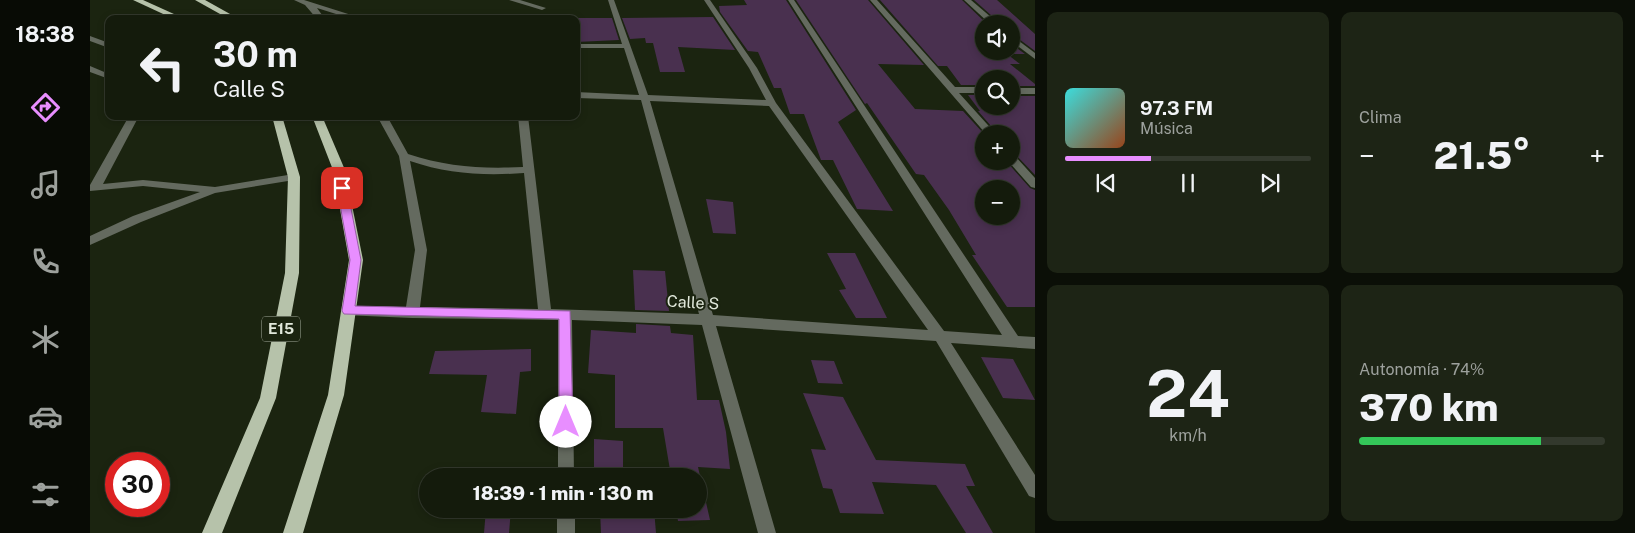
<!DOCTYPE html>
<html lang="es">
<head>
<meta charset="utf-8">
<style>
  :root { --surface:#141b0c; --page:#1d2415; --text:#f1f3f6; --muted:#9da19d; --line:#33392d; --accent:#e88eff }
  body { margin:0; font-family:"Public Sans",sans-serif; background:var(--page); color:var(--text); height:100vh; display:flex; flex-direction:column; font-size:19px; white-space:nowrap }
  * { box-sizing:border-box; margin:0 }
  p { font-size:16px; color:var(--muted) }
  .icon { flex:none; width:28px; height:28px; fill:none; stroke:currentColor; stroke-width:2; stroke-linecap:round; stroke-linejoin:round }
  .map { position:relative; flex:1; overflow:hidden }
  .drawer { display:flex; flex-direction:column; gap:12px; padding:12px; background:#0b0f07; width:600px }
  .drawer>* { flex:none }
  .hud { position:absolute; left:15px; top:15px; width:475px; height:105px; border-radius:10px; box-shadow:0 2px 8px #0003,0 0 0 1px var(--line); background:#141b0c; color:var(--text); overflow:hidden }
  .controls { position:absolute; left:885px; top:15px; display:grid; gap:10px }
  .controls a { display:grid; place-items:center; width:45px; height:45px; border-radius:50%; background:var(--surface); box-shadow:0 2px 8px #0003,0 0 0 1px var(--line); font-size:25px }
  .speed { position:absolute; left:15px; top:452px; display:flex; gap:10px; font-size:25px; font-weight:700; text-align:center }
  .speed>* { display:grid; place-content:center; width:65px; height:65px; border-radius:50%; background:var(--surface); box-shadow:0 2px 8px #0003,0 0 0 1px var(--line); line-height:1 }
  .speed .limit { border:8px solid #d22; background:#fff; color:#111 }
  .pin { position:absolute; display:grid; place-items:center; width:42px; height:42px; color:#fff; margin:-21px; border-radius:10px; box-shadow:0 2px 8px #0006 }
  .me { position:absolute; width:55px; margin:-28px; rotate:0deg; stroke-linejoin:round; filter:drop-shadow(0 0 4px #0008) }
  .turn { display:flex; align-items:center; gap:18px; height:105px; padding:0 25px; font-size:22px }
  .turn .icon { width:65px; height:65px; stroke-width:2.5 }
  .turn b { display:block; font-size:35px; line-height:42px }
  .big { font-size:38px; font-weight:800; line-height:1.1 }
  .drawer .card { flex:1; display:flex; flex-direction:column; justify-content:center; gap:8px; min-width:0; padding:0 18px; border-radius:10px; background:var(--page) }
  .drawer .dial { align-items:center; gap:0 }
  .dial b { font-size:65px; line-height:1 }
  .song { display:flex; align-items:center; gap:15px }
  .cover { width:60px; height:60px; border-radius:8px; background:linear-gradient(135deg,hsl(180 70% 55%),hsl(20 70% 35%)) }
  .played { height:5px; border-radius:2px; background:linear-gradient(90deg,var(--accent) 35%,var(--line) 35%) }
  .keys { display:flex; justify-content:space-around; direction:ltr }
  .heat { display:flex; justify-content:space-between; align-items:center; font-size:28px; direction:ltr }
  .charge { height:8px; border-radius:4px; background:linear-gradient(90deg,#34c759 74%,var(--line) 0) }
  .drawer .tiles { flex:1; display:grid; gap:12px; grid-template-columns:repeat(2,1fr) }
  .trip { position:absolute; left:329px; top:468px; width:288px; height:50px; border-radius:25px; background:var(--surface); box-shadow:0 2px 8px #0003,0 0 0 1px var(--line); font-weight:800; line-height:50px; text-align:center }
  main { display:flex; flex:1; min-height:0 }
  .tab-bar { display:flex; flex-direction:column; width:90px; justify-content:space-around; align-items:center; background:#080b05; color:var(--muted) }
  .tab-bar .icon { width:35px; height:35px }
  .tab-bar .on { color:var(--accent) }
  .tab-bar b { font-size:22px; color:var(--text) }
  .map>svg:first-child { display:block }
  .building { fill:#49304f; fill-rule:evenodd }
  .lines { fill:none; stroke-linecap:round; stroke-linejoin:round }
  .service { fill:#646a5f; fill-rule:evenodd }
  .minor { fill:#646a5f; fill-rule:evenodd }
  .trunk { fill:#b6c2aa; fill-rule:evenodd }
  .route { fill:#e88eff; stroke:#975ca6 }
  .labels { text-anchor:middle; stroke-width:4; stroke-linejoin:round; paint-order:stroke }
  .shield { fill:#1b2410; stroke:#a6ad9e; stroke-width:1 }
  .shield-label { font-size:15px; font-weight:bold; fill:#e1e8db }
  .street-label { font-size:16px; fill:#e1e8db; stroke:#1b2410 }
</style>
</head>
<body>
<main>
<nav class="tab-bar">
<b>18:38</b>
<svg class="icon on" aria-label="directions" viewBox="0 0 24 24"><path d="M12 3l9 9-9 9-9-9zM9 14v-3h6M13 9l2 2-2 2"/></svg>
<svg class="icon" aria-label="music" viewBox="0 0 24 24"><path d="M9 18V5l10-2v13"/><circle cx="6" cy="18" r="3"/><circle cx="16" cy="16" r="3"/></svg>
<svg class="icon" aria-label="phone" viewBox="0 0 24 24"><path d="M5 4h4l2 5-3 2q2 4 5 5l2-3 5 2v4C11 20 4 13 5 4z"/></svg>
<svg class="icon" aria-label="climate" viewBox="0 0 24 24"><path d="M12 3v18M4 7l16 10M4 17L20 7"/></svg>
<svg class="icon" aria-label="car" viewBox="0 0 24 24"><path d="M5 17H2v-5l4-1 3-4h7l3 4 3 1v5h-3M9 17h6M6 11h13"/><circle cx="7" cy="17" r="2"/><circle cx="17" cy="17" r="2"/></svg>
<svg class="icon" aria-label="filters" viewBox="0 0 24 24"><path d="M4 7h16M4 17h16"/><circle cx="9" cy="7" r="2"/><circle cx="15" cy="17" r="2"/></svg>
</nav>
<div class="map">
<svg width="945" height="533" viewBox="0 0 945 533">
  <rect width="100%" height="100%" fill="#1b2410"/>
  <g class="building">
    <path d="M654,0H696L766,110L748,122L803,211L767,209L743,160H731L714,114H700L691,88H684L668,52L658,51L630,12L629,6L657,5Z"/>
    <path d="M706,0H778L834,65L788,64L825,109L873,111L894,134V161H916L940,188L945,190V307H917L882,255H886L859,210L834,175L826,174L777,103L775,104ZM894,189H921V216H894Z"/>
    <path d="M790,0H872L897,24H894V51H921V44L935,54H917L930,64H920L945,84V86H921V79H894V85H871L857,66H848Z"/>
    <path d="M884,0H907L945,34V51L921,33V24H911Z"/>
    <path d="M623,17L645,50L588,47L595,72H570L563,43H556L555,38L540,39L532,18Z"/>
    <path d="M486,18H522L529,40L486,42Z"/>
    <path d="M878,95H894V106H921V96H945V175L926,155L921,153V134H908L888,111H890Z"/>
    <path d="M616,199L643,202L646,234L623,233Z"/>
    <path d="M737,253H765L797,318H766L749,290L756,289Z"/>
    <path d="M543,270L575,271L579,311L545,310Z"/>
    <path d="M546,324L580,326L581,333L603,335L607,400H629L636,432L640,469L608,467L620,520L588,521L586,509H608V476H581L573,428H525V375L498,373L501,330L546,333Z"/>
    <path d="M441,349V371L430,372L426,414L391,412L397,375L339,374L345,351Z"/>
    <path d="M891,357L923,359L945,400L913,398Z"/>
    <path d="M721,360L744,361L753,384L728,383Z"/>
    <path d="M713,393L753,397L786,460L875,464L885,486H876L903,533H876L846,485L782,482L794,514L750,513L742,489L733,488L721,449L736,450Z"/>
    <path d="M504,439L533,441V476H508V474H504Z"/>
    <path d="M396,509H421L419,533H394Z"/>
    <path d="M510,509H564L566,533H511Z"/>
  </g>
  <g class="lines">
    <g class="service">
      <path d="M0,36L19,43V48L0,41Z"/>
      <path d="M0,66L19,74V79L0,72Z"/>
      <path d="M39,116H49L13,184L53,180L125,187L204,174L209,177L204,180L125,193L51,222L0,245V236L43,216L110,192L53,186L0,191V185Z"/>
    </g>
    <g class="minor">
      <path d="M204,0H214L274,19H262L227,8L235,19H227L215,5Z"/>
      <path d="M419,0H430L456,8L452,10Z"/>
      <path d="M518,0H524L558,95L676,100L659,68L614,0H620L667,68L686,103L854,331L912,335L698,0H704L928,336L945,337V349L861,343L945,475V498L939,496L846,341L626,326L686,533H668L612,325L482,320L484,476H468V320L322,318L253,315L251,311L253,307L258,306L316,307L325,250L309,156L287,116H297L318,154C357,167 393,169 433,167L428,116H438L461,309L609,314L551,100L486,98V92L549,95L534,48H486V44H532ZM560,101L679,106L838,330L623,315ZM320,161C358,174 395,176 434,173L448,309L330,307L337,250Z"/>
      <path d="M780,0H787L865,87H894V93H869L906,134H896Z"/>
      <path d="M874,0H881L909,24H900Z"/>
      <path d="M921,35L945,53V59L921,41Z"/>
      <rect x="921" y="88" width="24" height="6"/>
      <path d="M921,155L925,156L945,178V188L941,187L918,161H921Z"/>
      <rect x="467" y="509" width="18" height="24"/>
    </g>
    <g class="trunk">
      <path d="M43,0H53L95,19H84Z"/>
      <path d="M105,0H115L149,19H139Z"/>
      <path d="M182,116H192L210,177L209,273L186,398L132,533H112L170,398L195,273L198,177Z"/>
      <path d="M222,116H232L255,170L273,260L254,395L213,533H193L238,395L259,260L243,170Z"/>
    </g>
  </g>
  <path class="route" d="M252,185L257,188L271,260L265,306L480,311L483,422L481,427L476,429L471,427L469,422V319L254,314L252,311L260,260L247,188Z"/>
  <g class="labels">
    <rect class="shield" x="172" y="316.5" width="38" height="25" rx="4"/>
    <g class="shield-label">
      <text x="191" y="334">E15</text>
    </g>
    <g class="street-label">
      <text transform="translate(603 302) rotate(3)" y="6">Calle S</text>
    </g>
  </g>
</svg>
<div class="controls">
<a><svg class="icon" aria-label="sound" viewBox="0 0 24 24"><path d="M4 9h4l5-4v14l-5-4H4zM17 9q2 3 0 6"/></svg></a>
<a><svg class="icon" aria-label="search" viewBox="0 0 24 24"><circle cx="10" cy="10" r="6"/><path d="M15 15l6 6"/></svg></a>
<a>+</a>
<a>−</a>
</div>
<div class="speed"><div class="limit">30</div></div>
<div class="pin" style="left:252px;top:188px;background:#d93025"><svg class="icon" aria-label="arrive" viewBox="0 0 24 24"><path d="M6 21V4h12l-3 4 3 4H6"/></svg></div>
<svg class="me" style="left:476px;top:422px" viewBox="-20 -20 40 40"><circle r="19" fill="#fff"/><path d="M0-13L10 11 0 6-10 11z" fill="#e88eff"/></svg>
<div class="trip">18:39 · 1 min · 130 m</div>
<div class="hud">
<div class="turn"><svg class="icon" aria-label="left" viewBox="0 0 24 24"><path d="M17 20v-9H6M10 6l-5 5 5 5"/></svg><div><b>30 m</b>Calle S</div></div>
</div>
</div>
<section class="drawer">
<div class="tiles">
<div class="card">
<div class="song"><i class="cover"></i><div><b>97.3 FM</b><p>Música</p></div></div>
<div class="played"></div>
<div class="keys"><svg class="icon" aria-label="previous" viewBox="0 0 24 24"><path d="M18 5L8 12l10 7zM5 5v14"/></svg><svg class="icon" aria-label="pause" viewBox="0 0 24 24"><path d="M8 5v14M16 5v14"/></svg><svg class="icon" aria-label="next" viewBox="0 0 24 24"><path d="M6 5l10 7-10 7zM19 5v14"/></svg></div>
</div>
<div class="card"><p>Clima</p>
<div class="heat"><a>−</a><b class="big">21.5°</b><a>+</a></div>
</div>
<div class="card dial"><b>24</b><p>km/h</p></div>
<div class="card"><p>Autonomía · 74%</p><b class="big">370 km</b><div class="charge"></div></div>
</div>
</section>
</main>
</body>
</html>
